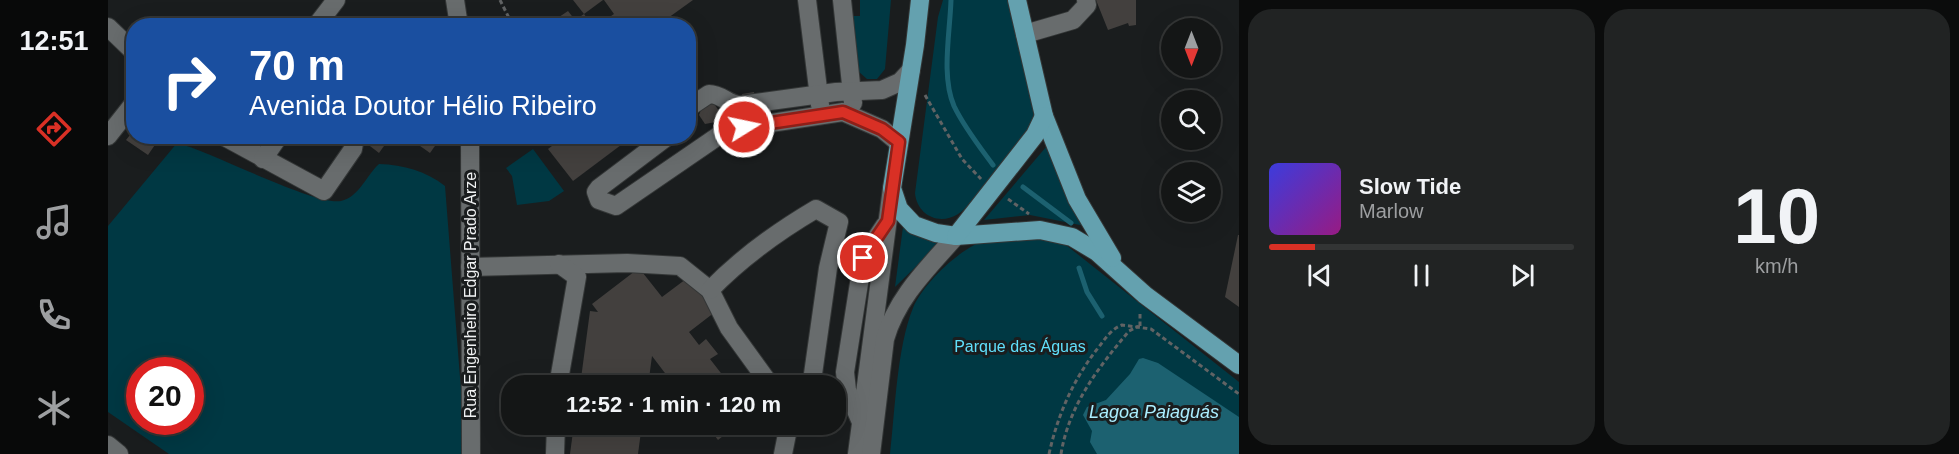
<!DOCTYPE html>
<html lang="pt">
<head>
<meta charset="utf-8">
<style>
  :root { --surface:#141616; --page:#212323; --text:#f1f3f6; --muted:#9d9fa1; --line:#333535; --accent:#d93025 }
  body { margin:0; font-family:Arial,sans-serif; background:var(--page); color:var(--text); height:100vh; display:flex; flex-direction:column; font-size:22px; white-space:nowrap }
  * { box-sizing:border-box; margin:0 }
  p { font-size:20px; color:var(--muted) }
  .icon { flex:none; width:33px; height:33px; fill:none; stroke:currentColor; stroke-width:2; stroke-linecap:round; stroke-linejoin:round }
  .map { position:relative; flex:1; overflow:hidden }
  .drawer { display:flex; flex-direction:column; gap:9px; padding:9px; background:#0b0c0c; width:720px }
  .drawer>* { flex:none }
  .hud { position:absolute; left:18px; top:18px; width:570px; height:126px; border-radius:24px; box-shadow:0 6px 24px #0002,0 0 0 2px var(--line); background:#1a4fa0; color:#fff; overflow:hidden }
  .needle { width:39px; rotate:180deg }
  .fabs { position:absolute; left:1053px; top:18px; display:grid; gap:12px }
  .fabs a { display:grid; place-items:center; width:60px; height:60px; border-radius:50%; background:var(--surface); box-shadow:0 6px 24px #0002,0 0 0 2px var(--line); font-size:30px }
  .speed { position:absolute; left:18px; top:357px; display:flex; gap:12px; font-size:30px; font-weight:700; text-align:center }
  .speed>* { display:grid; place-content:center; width:78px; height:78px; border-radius:50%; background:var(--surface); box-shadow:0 6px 24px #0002,0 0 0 2px var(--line); line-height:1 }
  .speed .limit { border:9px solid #d22; background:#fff; color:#111 }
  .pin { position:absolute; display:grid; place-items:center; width:51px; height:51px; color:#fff; margin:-26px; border:3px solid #fff; border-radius:50%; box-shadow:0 2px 6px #0007 }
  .me { position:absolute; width:66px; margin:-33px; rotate:80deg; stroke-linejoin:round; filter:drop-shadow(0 0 4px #0008) }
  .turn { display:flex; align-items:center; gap:21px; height:126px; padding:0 24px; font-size:27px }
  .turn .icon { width:78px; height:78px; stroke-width:2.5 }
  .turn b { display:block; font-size:42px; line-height:51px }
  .drawer .card { flex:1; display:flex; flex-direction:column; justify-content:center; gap:9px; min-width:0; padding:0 21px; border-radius:24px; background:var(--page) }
  .drawer .dial { align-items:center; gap:0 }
  .dial b { font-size:78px; line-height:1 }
  .song { display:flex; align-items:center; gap:18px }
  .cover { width:72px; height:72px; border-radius:9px; background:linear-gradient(135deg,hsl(240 70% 55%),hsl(310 70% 35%)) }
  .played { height:6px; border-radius:3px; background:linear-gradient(90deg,var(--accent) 15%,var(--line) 15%) }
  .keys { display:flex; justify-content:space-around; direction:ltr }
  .drawer .tiles { flex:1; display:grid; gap:9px; grid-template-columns:repeat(2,1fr) }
  .trip { position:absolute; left:393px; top:375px; width:345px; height:60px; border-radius:24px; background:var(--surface); box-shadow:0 6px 24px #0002,0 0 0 2px var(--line); font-weight:800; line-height:60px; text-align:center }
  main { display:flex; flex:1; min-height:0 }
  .tab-bar { display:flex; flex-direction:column; width:108px; justify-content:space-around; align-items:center; background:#080909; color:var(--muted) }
  .tab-bar .icon { width:42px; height:42px }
  .tab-bar .current { color:var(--accent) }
  .tab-bar b { font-size:27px; color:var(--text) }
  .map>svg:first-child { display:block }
  .green { fill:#003843; fill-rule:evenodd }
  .water { fill:#1c6170 }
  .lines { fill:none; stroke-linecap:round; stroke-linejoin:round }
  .stream { stroke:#1c6170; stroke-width:5 }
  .building { fill:#43403e }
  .minor-casing { stroke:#343737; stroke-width:20 }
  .major-casing { stroke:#343737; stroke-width:20 }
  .path { stroke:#616364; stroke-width:3; stroke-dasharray:4.5 3; stroke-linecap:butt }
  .minor { stroke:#686c6d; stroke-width:18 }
  .major { stroke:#64a1af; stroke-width:18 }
  .route-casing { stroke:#8d1f18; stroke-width:15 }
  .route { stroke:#d93025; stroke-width:10 }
  .labels { text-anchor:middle; stroke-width:6; stroke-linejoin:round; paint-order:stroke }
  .street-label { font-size:16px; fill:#f0f2f3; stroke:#1a1d1e }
  .park-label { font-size:16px; fill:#60dffb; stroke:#1a1d1e }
  .water-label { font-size:18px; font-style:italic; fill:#abeeff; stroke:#1a1d1e }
</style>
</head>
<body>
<main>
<nav class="tab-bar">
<b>12:51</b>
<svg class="icon current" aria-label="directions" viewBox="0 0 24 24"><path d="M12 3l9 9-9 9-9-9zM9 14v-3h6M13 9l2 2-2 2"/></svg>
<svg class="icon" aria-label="music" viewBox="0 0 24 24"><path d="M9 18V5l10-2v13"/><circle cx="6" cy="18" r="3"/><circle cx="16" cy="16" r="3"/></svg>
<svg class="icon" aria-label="phone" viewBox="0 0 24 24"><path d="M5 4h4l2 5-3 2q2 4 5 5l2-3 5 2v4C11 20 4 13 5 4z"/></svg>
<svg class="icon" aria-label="climate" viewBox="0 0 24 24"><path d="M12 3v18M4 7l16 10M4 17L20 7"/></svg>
</nav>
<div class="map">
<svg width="1131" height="454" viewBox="0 0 1131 454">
  <rect width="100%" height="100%" fill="#1a1d1e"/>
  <g class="green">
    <path d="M752,0H783L777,69L769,79H759L750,71L744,16H752Z"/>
    <path d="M835,0H903C910,28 918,56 925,84C927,92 933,103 932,111C931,127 865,205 850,214C831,226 809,215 807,193L830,17Z"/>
    <path d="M944,140L977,226L922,215L876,220Z"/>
    <path d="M69,143C102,151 207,206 233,201C251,197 258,176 271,164C296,165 318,171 337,186L358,454H61L0,412V226ZM32,370H82V422H32Z"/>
    <path d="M425,149L456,191L441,201L409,205L404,176L398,168Z"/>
    <path d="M795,227L832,243L787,287Z"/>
    <path d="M943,238L958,245L1131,382V454H782C787,411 789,347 805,308C815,283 856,244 882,239C901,235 924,239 943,238Z"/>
  </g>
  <path class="water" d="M1035,358L1050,363L1131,417V454H989L982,442L984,431L975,415L979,407L998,400L1022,374L1031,359Z"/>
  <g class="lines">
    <g class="stream">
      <path d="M843,0C842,33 833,76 846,106C856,127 871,146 885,165"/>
      <path d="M915,187L963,223"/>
      <path d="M971,268L979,292L994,316"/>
    </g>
  </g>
  <g class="building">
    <path d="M465,0H495L476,14Z"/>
    <path d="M496,0H585L560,18L564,24L561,26H488L506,14Z"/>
    <path d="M988,0H1028V25L1021,26L1020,23L1000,30Z"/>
    <path d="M460,11L467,20L476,14L485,26H457L451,17Z"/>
    <path d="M646,92L651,119L638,122L634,94Z"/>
    <path d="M606,104L612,112L608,122L597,124L591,115L595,105Z"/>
    <path d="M26,130V136H53L40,155L18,140Z"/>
    <path d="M249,136H277L281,139L271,153Z"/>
    <path d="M298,136H334L322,153Z"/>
    <path d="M457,136H525L465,181L440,149Z"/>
    <path d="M1130,235H1131V307L1117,297Z"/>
    <path d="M531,268L554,297L578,279H586L607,312L581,332L591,345L598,339L610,354L602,359L623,386H557L563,381L544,356L540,386H472L482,311L490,312L484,304Z"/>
    <path d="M466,424H534L530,454H462Z"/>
    <path d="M598,424H630L610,440Z"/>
  </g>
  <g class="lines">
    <defs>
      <g id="minor">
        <path d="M347,0L351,26"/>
        <path d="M699,0L712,105"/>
        <path d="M734,0L745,103"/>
        <path d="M208,26L228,0"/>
        <path d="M0,27L26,52"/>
        <path d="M917,34L965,20L979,5L978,0"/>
        <path d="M580,108L601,94C614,94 620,105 633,105L728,92L774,90L792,82L803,70"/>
        <path d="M0,136L26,103"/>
        <path d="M115,136L216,191L245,149L246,143L241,136"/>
        <path d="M362,136L363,454"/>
        <path d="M560,136L491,188L488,192L491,200L508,206L616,132L624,129L735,112L774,129L791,143"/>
        <path d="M155,159L171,136"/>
        <path d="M362,267L519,263L572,266L602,290L621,328L663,386"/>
        <path d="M602,290C633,258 669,232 708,209L731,222L720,268L704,381L701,386"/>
        <path d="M450,386L469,277L451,264"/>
        <path d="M752,420L739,390L737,372L755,258L777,225"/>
        <path d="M0,445L11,454"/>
        <path d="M447,454L448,424"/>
        <path d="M675,454L681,424"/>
        <path d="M749,454L784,188"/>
        <path d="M763,454L777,339C789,297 820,268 848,236"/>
      </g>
      <g id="major">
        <path d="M812,0L807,45L784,188L791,209L806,225L828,233L848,236L932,230L964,237L989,252L1037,295L1131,365"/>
        <path d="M909,0L936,116L969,199L1004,258"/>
        <path d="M848,236L927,135L936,116"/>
      </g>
    </defs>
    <use href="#minor" class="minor-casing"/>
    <use href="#major" class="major-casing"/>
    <g class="path">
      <path d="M392,0L405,26"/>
      <path d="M446,21L450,26"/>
      <path d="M475,26L479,23L480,26"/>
      <path d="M817,95L854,159L873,179"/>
      <path d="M900,199L921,214"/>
      <path d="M1032,314V326"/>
      <path d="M941,454C950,414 965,380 990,348C997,339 1003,329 1014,325L1043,329L1131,394"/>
      <path d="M953,454C961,405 990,368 1021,331L1031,326"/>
    </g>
    <use href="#minor" class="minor"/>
    <use href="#major" class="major"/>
  </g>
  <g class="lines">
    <defs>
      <path id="route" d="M636,127L735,112L774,129L791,142L780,221L755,258"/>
    </defs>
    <use href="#route" class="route-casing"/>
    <use href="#route" class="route"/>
  </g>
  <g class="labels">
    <g class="street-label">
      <text transform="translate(362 295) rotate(-90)" y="6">Rua Engenheiro Edgar Prado Arze</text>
    </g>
    <g class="park-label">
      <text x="912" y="352">Parque das Águas</text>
    </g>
    <g class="water-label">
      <text x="1046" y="418">Lagoa Paiaguás</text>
    </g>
  </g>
</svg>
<div class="fabs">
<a><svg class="needle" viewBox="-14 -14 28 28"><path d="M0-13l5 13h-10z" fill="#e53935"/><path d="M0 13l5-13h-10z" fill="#9d9fa1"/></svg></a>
<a><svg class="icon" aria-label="search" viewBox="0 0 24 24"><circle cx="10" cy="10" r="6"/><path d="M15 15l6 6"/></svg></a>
<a><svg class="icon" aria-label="layers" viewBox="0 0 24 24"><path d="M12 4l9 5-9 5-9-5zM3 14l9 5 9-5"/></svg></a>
</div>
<div class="speed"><div class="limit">20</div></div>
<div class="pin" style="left:755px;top:258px;background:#d93025"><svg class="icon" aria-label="arrive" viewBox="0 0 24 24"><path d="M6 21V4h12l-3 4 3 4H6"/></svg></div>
<svg class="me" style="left:636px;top:127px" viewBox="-20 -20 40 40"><circle r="17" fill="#d93025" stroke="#fff" stroke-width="3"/><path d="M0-11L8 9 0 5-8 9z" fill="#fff"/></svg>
<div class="trip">12:52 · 1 min · 120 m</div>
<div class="hud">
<div class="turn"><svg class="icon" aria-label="right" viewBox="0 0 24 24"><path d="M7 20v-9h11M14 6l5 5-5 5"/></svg><div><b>70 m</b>Avenida Doutor Hélio Ribeiro</div></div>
</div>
</div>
<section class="drawer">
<div class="tiles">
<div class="card">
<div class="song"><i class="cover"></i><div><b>Slow Tide</b><p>Marlow</p></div></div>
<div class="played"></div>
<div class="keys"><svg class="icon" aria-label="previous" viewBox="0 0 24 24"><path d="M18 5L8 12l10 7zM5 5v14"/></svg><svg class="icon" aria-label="pause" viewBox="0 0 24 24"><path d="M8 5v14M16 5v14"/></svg><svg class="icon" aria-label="next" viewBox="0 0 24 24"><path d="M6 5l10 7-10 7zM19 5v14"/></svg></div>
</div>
<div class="card dial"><b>10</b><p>km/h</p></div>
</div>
</section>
</main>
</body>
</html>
